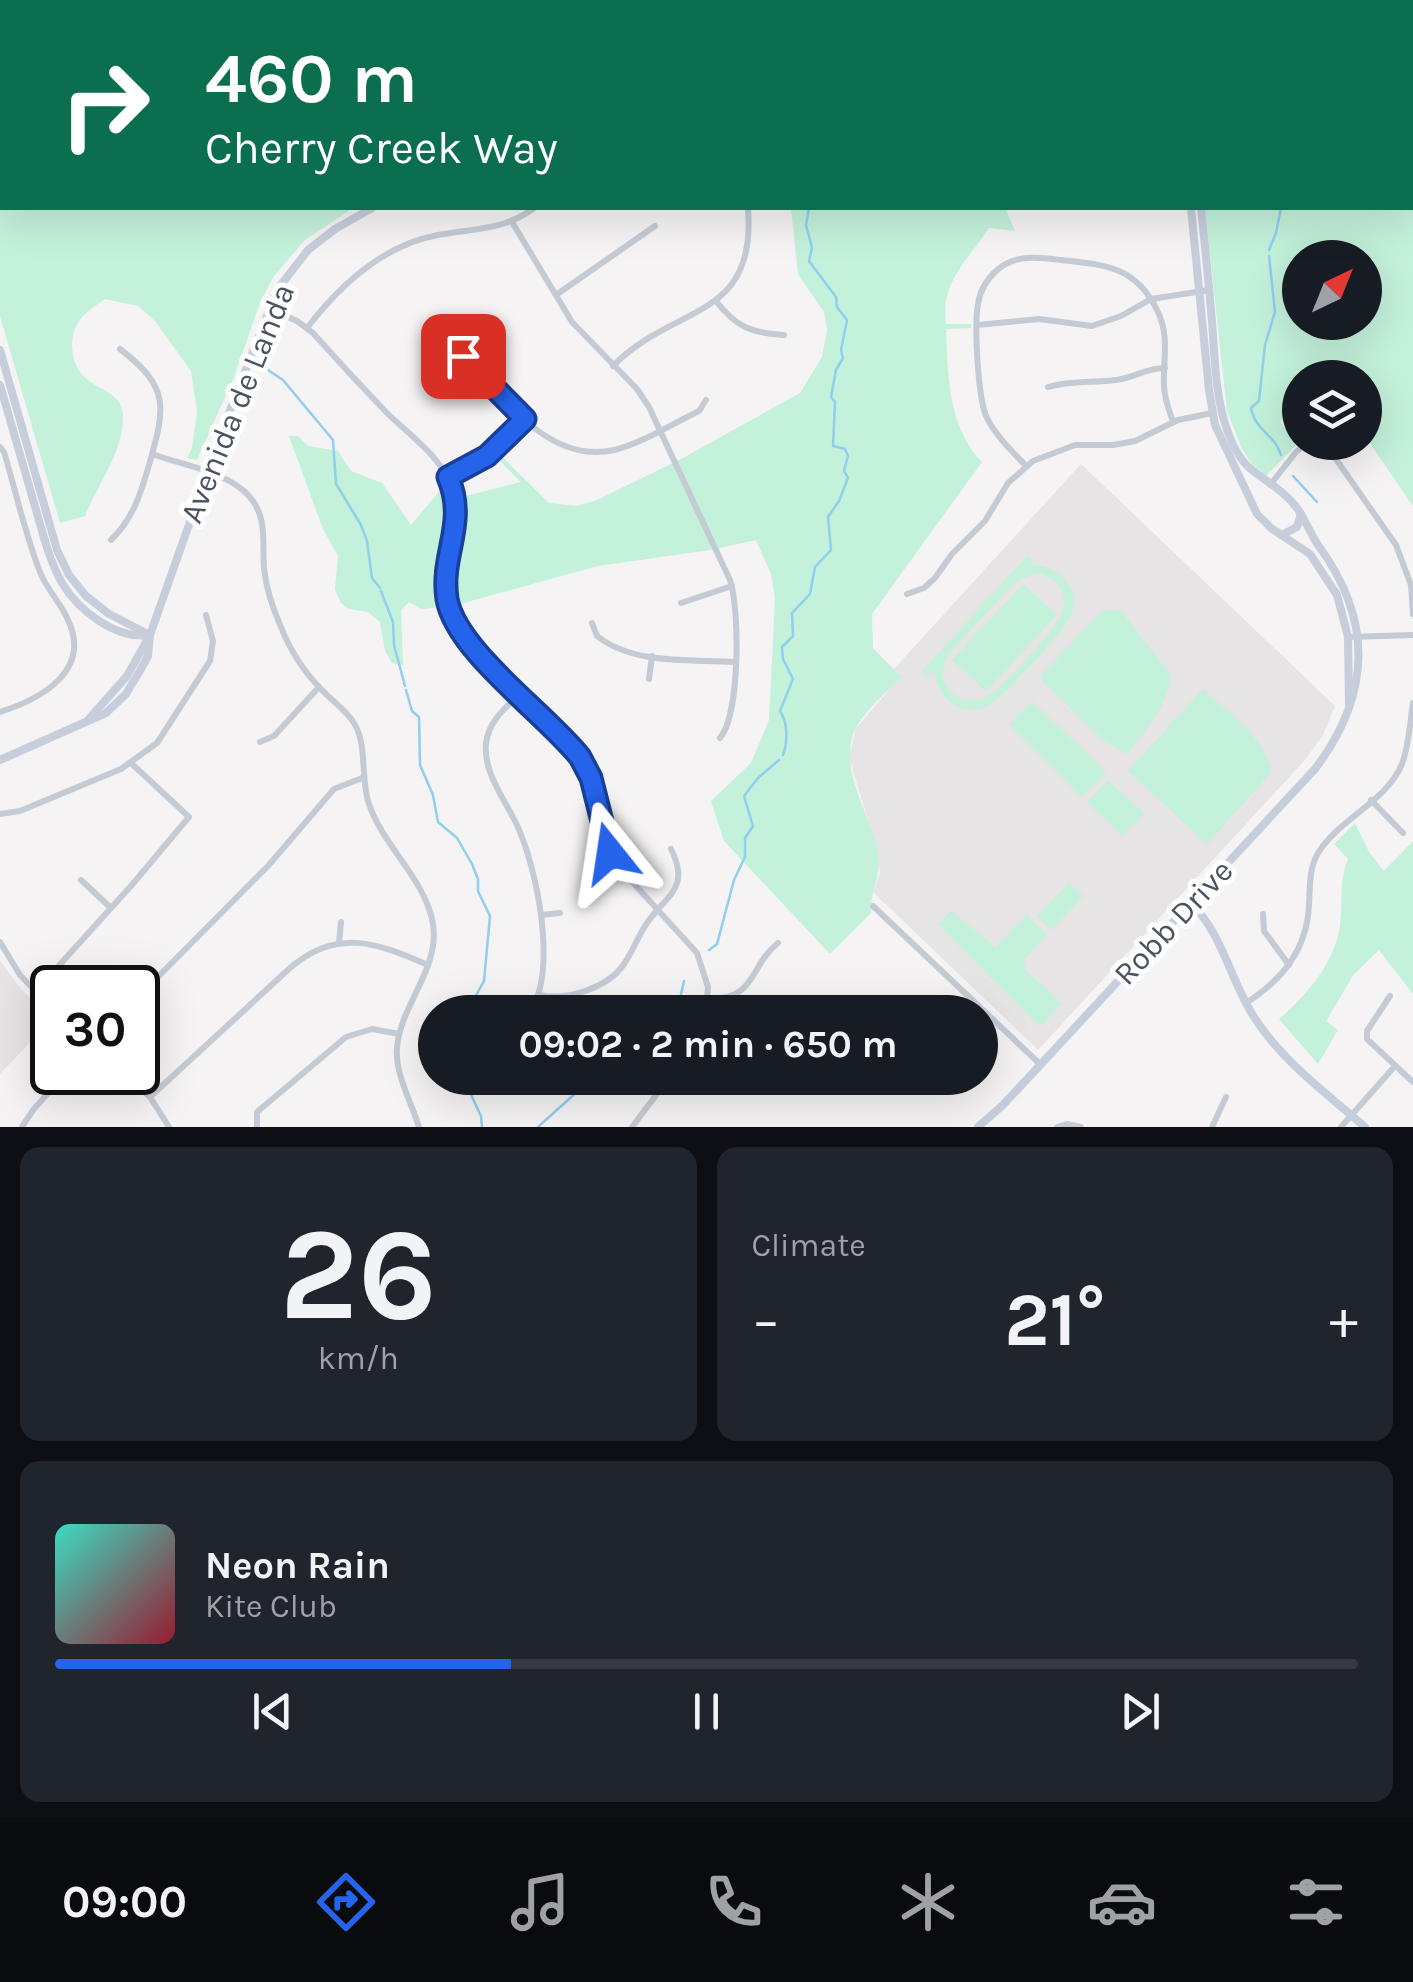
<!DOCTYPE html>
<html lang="en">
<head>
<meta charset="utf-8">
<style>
  :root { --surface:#171b24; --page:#20242c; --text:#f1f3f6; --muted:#9ea1a6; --line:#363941; --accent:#2563eb }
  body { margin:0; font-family:Karla,sans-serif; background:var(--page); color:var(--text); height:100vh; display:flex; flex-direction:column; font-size:38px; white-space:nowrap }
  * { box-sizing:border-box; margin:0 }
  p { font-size:32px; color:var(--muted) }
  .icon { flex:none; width:55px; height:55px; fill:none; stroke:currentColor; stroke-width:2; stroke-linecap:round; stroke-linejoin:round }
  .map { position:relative; height:1127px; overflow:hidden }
  .details { display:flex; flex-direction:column; gap:20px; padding:20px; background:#0d0f14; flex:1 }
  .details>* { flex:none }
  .hud { position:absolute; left:0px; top:0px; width:1415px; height:210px; box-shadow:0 10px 40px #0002; background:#0b6e4f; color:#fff; overflow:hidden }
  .needle { width:65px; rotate:43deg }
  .buttons { position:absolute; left:1282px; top:240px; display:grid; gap:20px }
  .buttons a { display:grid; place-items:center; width:100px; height:100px; border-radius:50%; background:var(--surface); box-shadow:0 10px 40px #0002; font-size:50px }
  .speed { position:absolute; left:30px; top:965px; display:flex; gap:20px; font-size:50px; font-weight:700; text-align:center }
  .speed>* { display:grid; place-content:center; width:130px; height:130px; border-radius:50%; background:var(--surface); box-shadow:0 10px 40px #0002; line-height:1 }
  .speed .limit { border:5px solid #111; border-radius:15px; background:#fff; color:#111 }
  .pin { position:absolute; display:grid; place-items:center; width:85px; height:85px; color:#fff; margin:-42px; border-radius:20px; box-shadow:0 5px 15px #0006 }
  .me { position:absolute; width:110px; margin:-55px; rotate:345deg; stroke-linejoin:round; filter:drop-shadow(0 0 8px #0008) }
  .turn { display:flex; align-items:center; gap:35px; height:210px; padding:0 40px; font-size:45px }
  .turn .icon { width:130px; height:130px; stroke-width:2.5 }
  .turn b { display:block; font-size:70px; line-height:85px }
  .big { font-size:75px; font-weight:700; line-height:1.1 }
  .details .card { flex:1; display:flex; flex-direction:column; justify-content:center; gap:15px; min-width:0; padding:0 35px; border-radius:20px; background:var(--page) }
  .details .dial { align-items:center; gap:0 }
  .dial b { font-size:130px; line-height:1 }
  .song { display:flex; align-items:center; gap:30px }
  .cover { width:120px; height:120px; border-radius:15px; background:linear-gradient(135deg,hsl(170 70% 55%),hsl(350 70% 35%)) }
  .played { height:10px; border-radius:5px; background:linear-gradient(90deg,var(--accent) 35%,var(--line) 35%) }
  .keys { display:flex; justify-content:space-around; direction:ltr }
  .heat { display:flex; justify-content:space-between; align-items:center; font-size:55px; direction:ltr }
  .details .tiles { flex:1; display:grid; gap:20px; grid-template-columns:1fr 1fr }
  .card:last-child { grid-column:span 2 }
  .trip { position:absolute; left:418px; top:995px; width:580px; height:100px; border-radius:50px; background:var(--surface); box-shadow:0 10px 40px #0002; font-weight:700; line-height:100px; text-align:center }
  .dock { display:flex; height:160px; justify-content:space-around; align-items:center; background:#090b0e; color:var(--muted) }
  .dock .icon { width:70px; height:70px }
  .dock .current { color:var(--accent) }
  .dock b { font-size:45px; color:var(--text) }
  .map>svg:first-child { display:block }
  .education { fill:#e6e4e5 }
  .green { fill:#c3f1da; fill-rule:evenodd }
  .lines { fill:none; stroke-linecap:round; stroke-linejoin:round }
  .stream { stroke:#90cfee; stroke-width:2.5 }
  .street { stroke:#c4cbd4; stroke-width:6 }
  .secondary { stroke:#c6cddb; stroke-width:8 }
  .route-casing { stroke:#184099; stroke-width:25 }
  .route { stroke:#2563eb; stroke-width:18 }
  .labels { text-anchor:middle; stroke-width:10; stroke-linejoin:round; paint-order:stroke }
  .street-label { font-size:32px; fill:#4a5360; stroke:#fff }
</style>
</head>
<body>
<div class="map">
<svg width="1413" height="1127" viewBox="0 0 1413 1127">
  <rect width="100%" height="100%" fill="#f5f3f3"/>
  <g class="education">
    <path d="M1081,464L1335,706L1323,735L1304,761L1038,1050L873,892L880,873L878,854L849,757L856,728L900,677L893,670Z"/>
    <path d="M0,961L21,989L52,1019L0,1074Z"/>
  </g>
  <g class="green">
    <path d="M201,0H474L202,2Z"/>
    <path d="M1348,0H1413V506L1365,436V378H1300V408L1284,414L1281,423L1298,443L1266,476L1252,464L1242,449L1227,411L1205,208H1412V2H1345ZM1300,258H1365V322H1300Z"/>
    <path d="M0,126L2,208H353L305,240L274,276L261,300L234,377L197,460L187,458L192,448L197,412L191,371L155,321L138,306L105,299C86,312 72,321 72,346C74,395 122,382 123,415C124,452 98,483 85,516L60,523L0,316Z"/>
    <path d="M791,208H1005L1015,231L989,228C968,260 940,282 946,324H971V328L946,329C948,376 948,427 982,462L872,614L873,648L901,677C887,692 869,707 858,724C834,763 870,812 878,852C882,878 870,889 871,913L830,954L724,841L711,801L751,763L769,720L775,598L771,574L756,540L710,550L598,566L456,605C449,567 469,535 462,497L521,482L495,456L498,453L549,503L577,506L597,500L681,459L800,393L822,357L827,331L824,312L798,274Z"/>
    <path d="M289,436H298L308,446L338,451L351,471L382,483L411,525L444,486C457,528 431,566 442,607L422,609L409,602L401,610L403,665L392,663L385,651L380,622L368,612L349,609L341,603L335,590L338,556L323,529Z"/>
    <path d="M1027,556L1033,561L1031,565C1058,565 1082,587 1071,616C1066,629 1001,700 988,706C961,719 937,697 934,670L928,676L922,671ZM1038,573C1060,579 1069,596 1061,617C1048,635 1004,688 986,697C974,704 959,701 950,691C940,680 942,667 948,655L1016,581Z"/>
    <path d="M1023,584L1057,615L986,691L952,660Z"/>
    <path d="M1104,610L1121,611L1170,674C1170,705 1144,731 1127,754L1107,743L1042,681V674Z"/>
    <path d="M1203,689C1227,712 1266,738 1271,772L1207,844L1128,771Z"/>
    <path d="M1032,701L1106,772L1082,797L1009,725Z"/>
    <path d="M1108,780L1144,814L1122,836L1087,802Z"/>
    <path d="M1355,823L1369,852L1384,871L1413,841V994L1379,950L1354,974L1326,1021L1338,1030L1318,1064L1279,1019C1305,997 1329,969 1338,936C1345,910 1337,886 1348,859L1334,844Z"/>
    <path d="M1069,883L1083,896L1051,930L1037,917Z"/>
    <path d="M951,911L995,947L1027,915L1047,934L1024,960L1026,970L1061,1003L1044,1024H1037L938,925Z"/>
  </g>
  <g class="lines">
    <g class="stream">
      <path d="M824,0L825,2"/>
      <path d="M1391,2L1392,0"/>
      <path d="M1269,250L1276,233L1281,208"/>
      <path d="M1269,256L1275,312L1265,345L1259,401L1251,408C1255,431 1275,434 1281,455"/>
      <path d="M262,366L283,380L333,440L336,484L361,525L367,541L372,578L380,588"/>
      <path d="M1293,476L1317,502"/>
      <path d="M381,591L393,622L394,645L405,686"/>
      <path d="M406,690L412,711L419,717L420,765L433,795L438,822L457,838L472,864L478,879V891L490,916L484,981L467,1012"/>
      <path d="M783,755C788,741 788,723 780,711L793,679L783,659L782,647L793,636L792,613L810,594L815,567L831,550L828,517L839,501L848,478L844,471L848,456L845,449L833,446L835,402L831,397L836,370L843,358L841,350L847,320L837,307L836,297L809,261L812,248L806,225L809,208"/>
      <path d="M709,950L717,944L734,880L745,857V838L753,826L744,796L758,778L779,760"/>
      <path d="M677,1012L684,981"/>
      <path d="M463,1078L481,1116L482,1127"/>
      <path d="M538,1127L579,1090L585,1078"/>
    </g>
    <g class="street">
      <path d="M758,0V2"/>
      <path d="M1276,0L1282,2"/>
      <path d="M518,2L520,0"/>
      <path d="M1297,2L1298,0"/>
      <path d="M512,222L572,322L637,389L649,407L730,580C740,610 740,715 720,738"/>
      <path d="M556,295L655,226"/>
      <path d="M716,301C736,327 751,333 784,335"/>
      <path d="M268,308L297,321L313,333C337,360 361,386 386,412C411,437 444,458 454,493C470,548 422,582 467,640L580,757L595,790L605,842L616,864L697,953L708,987L706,1012"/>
      <path d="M978,325L1039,319L1092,326L1121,316L1151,299L1209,290"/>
      <path d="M307,328C340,285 383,245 438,235C474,228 503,231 534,208"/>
      <path d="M459,343L463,355C503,396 548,465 614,450C643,443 672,424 699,411L706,400"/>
      <path d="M613,366C674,303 757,322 748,208"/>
      <path d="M1048,387C1070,380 1094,383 1116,380C1134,378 1146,368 1165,368"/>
      <path d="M1324,442L1396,545L1411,585L1413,614"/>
      <path d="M0,447L4,452C16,492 25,534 40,572C47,590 61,603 68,620C92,671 41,699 0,712"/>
      <path d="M152,454C182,465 228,472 249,496C268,517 262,542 264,568C266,588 273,609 281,627C290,650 304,672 322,690C332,701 346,710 354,723C368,746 360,779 369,804C383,846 426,880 433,924C440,969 401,1004 397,1047C395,1075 411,1101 419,1127"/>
      <path d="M1026,466C1012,451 996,436 987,418C978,400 974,326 978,304C980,291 986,280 996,271C1015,254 1037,257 1061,260C1103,265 1135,265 1157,310C1170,336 1163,358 1164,385C1164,398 1169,410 1173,422"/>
      <path d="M448,477L487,456L525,419"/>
      <path d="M1270,485L1296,452L1308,442"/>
      <path d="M111,540C133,519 141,493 149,465C165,408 171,388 120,349"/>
      <path d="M907,594L924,588L935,578L952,554L985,521L1008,483L1033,461L1075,445H1113L1135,441L1178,420L1212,413"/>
      <path d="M681,603L732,586"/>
      <path d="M592,623L597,636C634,665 689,659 734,662"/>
      <path d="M1348,637L1413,635"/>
      <path d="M649,679L652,656"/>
      <path d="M520,694C505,708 488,722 486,744C483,772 505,800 516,823C537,867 558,970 530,1012"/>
      <path d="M260,742L274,736L319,687"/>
      <path d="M1371,800L1403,833"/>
      <path d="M0,814L20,811L121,769L157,743L210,661L213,641L206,615"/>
      <path d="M81,880L111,908"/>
      <path d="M873,906L1041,1065"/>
      <path d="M1263,914L1264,931L1289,965"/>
      <path d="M541,915L560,913"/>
      <path d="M0,942L20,975L52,1008"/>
      <path d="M339,943L341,922"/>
      <path d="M35,992L131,886L189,817L131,763"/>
      <path d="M540,995C566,1001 608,988 624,964C633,951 638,936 647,923C666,895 691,889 671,849"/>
      <path d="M1390,996L1367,1031V1039L1413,1082"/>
      <path d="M138,997L268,866L334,789L362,778"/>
      <path d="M708,999C758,999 748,967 778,943"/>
      <path d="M1246,1003C1282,980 1307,950 1309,905C1310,887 1309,868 1318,853C1339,819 1387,801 1402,764C1409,745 1410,723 1413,703"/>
      <path d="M123,1072L150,1097L169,1127"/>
      <path d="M150,1097L290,968C337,927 377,943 428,965"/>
      <path d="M22,1127L33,1110L67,1072"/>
      <path d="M257,1127V1112L346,1037L372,1029L399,1034"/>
      <path d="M632,1127L669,1078"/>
      <path d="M1057,1127L1067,1124L1081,1127"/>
      <path d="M1212,1127L1226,1097"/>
      <path d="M1341,1127L1395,1066"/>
    </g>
    <g class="secondary">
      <path d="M1170,0V2"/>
      <path d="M1180,0V2"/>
      <path d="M39,2L44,0"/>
      <path d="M54,2L58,0"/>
      <path d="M584,2L587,0"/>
      <path d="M0,41L2,37"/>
      <path d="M0,60L2,55"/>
      <path d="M1191,208L1209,390L1215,425L1257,514L1271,528L1310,554L1337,595L1348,637L1349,704"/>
      <path d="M0,350L57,550L69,575L86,596L109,614L150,635"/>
      <path d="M0,385C11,424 23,464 34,503C42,530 48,558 62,583C79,611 116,640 150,635"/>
      <path d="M1282,535L1297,527L1301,514"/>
      <path d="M88,720L127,676L150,635L222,431L277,290L308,250L335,229L372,208"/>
      <path d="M0,760L106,713L126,694L141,669L148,656L150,635"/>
      <path d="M1190,902C1223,934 1230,980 1254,1017C1282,1061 1326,1093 1365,1127"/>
      <path d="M978,1127L1003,1105L1315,769C1371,695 1374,621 1318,545C1308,530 1303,512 1290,500C1264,473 1244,476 1229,435C1215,400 1215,359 1212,322C1209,284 1205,246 1201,208"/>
    </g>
  </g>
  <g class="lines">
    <defs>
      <path id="route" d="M463,356L525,419L487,456L448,477C468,524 440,554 447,599C456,651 546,714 580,757L591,778L610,853"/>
    </defs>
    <use href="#route" class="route-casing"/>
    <use href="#route" class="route"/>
  </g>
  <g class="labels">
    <g class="street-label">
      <text transform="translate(237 403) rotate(-68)" y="11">Avenida de Landa</text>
      <text transform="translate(1173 922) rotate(-47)" y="11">Robb Drive</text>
    </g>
  </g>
</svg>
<div class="buttons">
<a><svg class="needle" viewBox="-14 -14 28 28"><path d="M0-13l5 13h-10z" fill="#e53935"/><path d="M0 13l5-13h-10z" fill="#9ea1a6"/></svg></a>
<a><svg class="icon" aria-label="layers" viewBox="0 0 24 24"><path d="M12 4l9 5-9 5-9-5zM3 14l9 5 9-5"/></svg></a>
</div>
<div class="speed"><div class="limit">30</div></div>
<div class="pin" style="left:463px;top:356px;background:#d93025"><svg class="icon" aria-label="arrive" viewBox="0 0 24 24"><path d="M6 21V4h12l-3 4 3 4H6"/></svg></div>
<svg class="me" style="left:610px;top:853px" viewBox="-20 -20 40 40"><path d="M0-17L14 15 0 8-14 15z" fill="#2563eb" stroke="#fff" stroke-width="4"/></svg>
<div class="trip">09:02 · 2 min · 650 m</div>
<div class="hud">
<div class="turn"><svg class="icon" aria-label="right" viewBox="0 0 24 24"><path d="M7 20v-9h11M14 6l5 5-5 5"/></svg><div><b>460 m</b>Cherry Creek Way</div></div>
</div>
</div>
<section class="details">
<div class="tiles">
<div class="card dial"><b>26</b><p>km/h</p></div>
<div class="card"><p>Climate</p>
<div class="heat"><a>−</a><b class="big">21°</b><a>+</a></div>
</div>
<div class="card">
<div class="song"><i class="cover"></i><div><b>Neon Rain</b><p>Kite Club</p></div></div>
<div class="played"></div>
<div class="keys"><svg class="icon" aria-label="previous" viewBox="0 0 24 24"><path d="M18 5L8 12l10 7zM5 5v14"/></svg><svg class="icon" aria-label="pause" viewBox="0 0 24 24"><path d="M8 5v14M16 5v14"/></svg><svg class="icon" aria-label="next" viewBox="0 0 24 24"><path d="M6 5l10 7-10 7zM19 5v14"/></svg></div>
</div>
</div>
</section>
<nav class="dock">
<b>09:00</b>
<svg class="icon current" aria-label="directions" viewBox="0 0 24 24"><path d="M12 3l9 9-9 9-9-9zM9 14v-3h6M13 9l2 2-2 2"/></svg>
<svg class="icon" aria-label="music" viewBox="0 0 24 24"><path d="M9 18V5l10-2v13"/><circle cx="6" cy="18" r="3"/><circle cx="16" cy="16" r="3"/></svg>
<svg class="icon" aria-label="phone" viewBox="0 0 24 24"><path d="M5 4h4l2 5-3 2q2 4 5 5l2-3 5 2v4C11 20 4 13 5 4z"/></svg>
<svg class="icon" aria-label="climate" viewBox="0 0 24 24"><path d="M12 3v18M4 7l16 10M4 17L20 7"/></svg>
<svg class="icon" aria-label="car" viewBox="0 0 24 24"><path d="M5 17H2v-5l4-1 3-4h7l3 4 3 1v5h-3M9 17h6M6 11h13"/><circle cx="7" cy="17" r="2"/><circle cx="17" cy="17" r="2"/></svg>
<svg class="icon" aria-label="filters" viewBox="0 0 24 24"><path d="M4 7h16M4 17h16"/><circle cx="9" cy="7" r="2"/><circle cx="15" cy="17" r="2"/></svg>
</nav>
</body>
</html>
